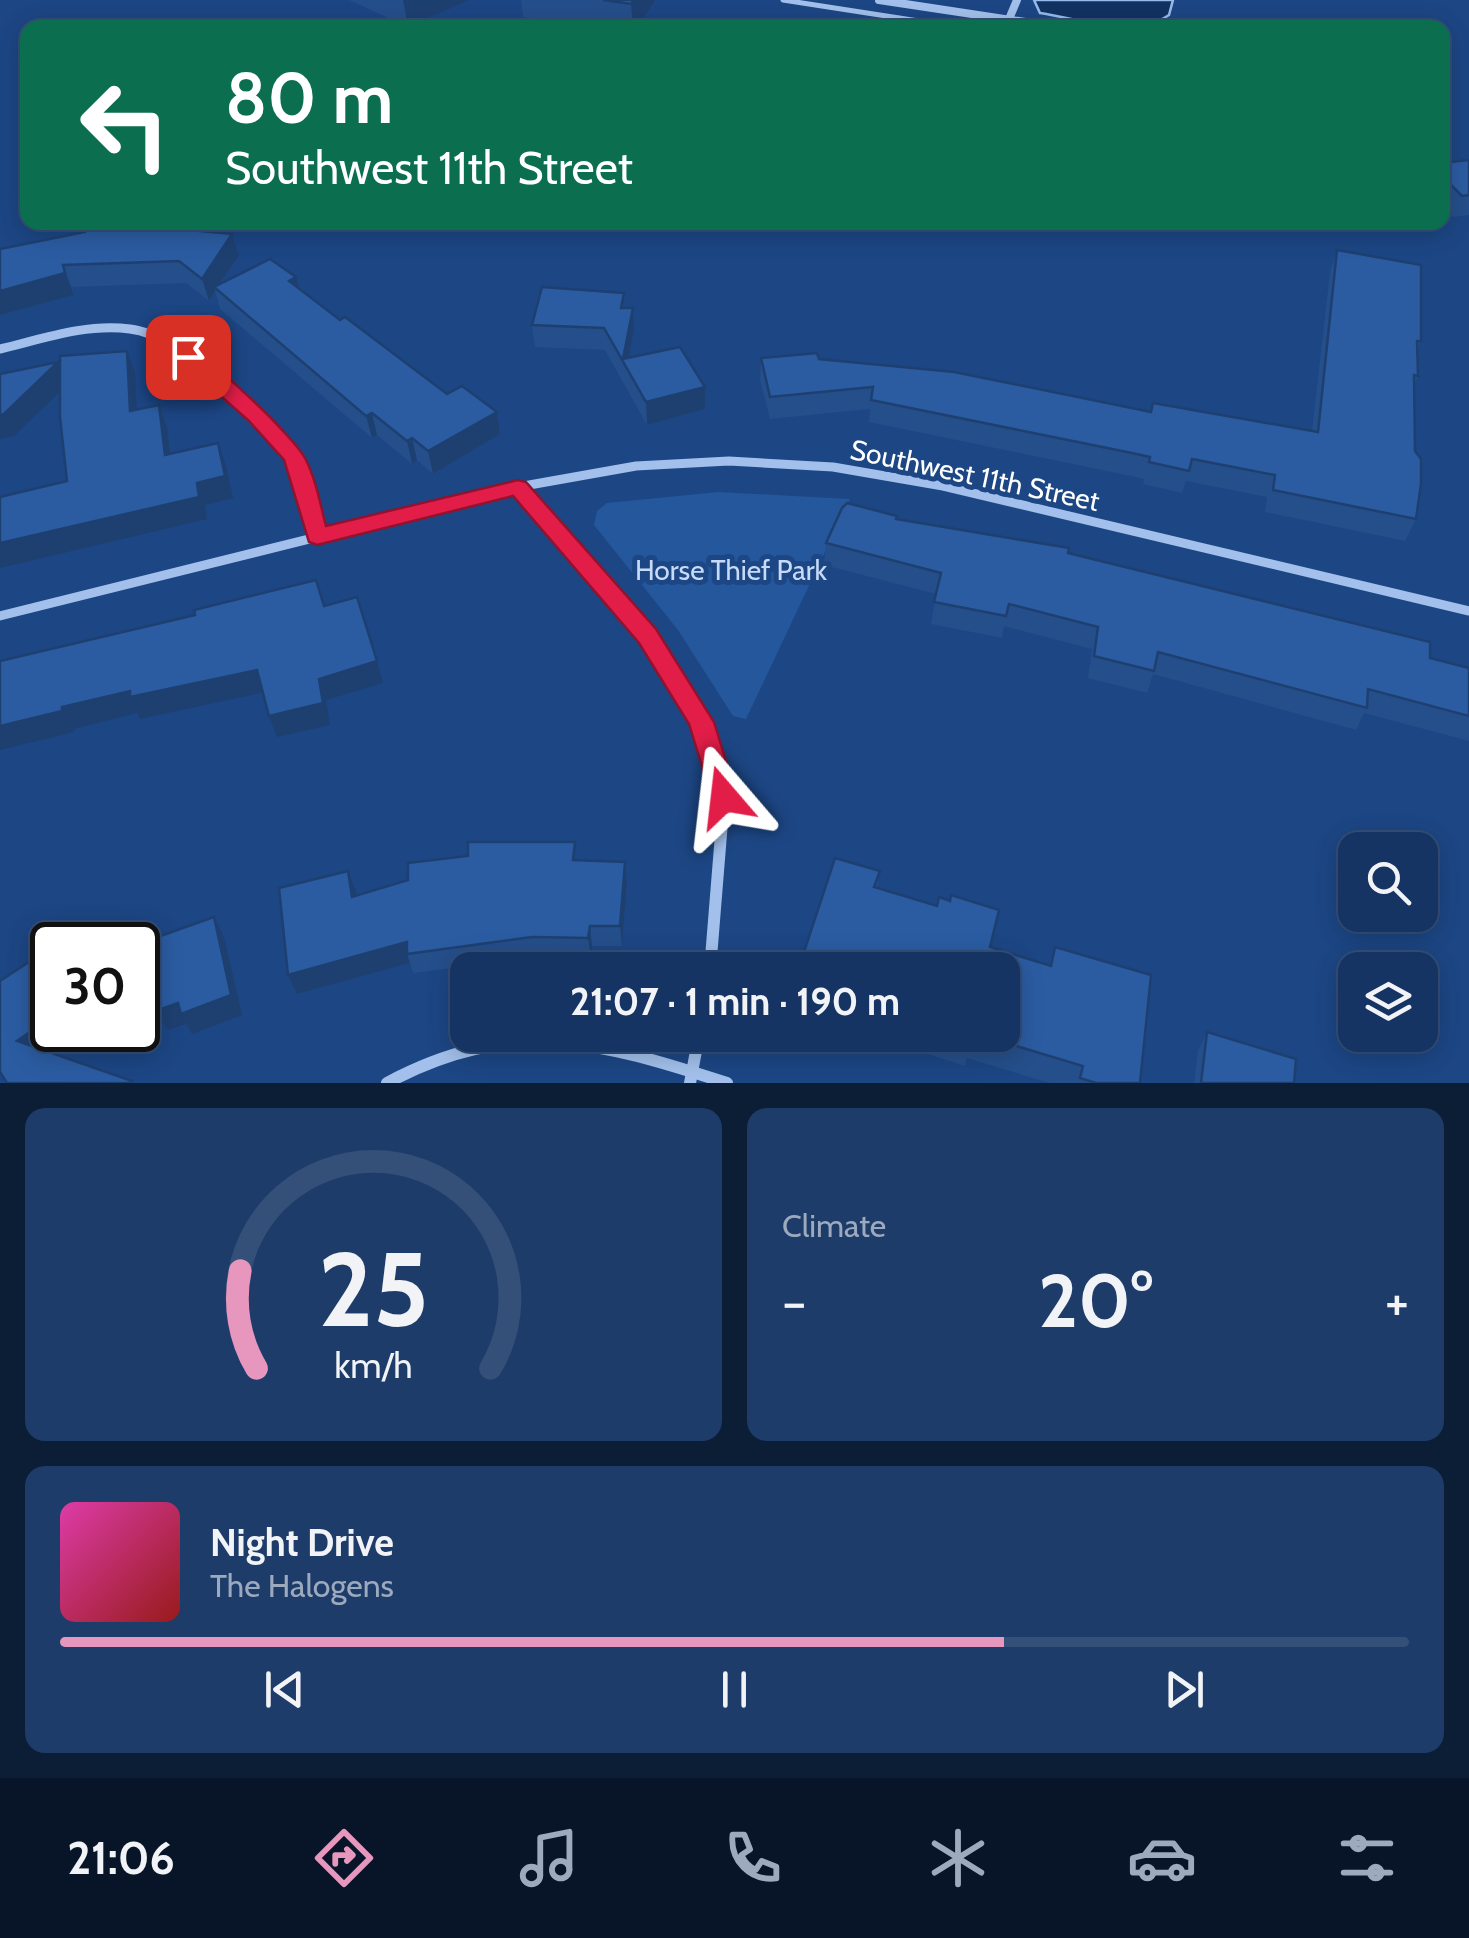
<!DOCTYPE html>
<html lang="en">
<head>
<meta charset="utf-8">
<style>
  :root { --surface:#153463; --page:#1e3c69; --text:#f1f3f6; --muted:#9daabe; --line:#344f78; --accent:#e797bd }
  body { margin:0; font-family:Cabin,sans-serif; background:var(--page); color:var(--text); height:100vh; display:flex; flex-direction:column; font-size:38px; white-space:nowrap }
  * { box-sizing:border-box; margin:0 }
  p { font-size:32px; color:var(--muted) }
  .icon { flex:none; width:55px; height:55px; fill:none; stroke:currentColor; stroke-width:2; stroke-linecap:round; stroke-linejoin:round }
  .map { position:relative; height:1083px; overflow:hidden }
  .sheet { display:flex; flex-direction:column; gap:25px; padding:25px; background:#0c1d36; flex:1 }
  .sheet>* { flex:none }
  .guide { position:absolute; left:20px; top:20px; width:1430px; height:210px; border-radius:20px; box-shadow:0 5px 25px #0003,0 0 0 2px var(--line); background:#0b6e4f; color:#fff; overflow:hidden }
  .fabs { position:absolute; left:1338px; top:832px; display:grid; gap:20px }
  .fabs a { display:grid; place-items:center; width:100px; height:100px; border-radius:20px; background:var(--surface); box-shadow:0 5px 25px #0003,0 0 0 2px var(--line); font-size:50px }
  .speed { position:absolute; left:30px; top:922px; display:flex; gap:20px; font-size:50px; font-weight:700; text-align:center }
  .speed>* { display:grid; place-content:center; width:130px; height:130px; border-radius:50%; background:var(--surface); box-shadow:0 5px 25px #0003,0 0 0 2px var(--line); line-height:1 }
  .speed .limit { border:5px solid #111; border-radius:15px; background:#fff; color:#111 }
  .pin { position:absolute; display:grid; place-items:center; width:85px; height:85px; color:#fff; margin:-42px; border-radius:20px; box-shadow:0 5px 15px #0006 }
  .me { position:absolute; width:110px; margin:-55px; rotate:343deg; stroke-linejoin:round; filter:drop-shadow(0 0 8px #0008) }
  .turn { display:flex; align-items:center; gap:35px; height:210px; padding:0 40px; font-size:45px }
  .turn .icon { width:130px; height:130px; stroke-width:2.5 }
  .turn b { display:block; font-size:70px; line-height:85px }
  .big { font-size:75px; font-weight:700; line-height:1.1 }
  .sheet .card { flex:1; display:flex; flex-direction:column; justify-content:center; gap:15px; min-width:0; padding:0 35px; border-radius:20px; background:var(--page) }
  .sheet .dial { align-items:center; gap:0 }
  .dial svg { height:260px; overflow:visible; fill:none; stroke:var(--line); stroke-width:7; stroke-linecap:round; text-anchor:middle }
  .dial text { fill:var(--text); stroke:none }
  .song { display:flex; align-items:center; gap:30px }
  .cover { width:120px; height:120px; border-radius:15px; background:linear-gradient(135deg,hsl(320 70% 55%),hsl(0 70% 35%)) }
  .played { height:10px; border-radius:5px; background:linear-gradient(90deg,var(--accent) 70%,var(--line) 70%) }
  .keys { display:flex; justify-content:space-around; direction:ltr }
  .heat { display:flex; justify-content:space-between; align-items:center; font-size:55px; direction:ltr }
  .sheet .tiles { flex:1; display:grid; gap:25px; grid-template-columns:1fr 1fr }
  .card:last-child { grid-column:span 2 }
  .trip { position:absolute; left:450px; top:952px; width:570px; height:100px; border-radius:20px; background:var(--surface); box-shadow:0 5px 25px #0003,0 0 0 2px var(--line); font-weight:700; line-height:100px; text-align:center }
  .tab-bar { display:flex; height:160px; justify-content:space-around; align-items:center; background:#081528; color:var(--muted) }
  .tab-bar .icon { width:70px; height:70px }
  .tab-bar .selected { color:var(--accent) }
  .tab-bar b { font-size:45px; color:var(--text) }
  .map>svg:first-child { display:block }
  .green { fill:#25579d }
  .water { fill:#123262; stroke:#95bbed; stroke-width:2.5 }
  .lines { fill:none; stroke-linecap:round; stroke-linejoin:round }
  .service { stroke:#a2c0eb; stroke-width:5 }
  .minor-far2 { stroke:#a2c0eb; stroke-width:8 }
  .minor-far1 { stroke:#a2c0eb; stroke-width:9 }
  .minor { stroke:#a2c0eb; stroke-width:12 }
  .wall { fill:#254f8b }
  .shaded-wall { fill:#1e4071 }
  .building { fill:#2b5ca2; stroke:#1e4071; stroke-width:2.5 }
  .route { fill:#e11d48; stroke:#92132f; stroke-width:2.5 }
  .labels { text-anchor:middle; stroke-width:10; stroke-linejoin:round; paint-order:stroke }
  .street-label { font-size:28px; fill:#fff; stroke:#1c4684 }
  .park-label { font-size:28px; fill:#c7dbf8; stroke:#1c4684 }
</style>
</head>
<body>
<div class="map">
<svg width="1469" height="1083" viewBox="0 0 1469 1083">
  <rect width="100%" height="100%" fill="#1c4684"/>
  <path class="green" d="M718,492L850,499L746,719L733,716L678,630L594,525L597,511L607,503Z"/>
  <path class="water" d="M1034,0H1173L1169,15C1134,39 1080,19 1040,13Z"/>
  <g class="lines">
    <path class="service" d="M783,0L964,28"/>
    <g class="minor-far2">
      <path d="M879,0L1065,28"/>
      <path d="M1009,19L1017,0"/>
    </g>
    <g class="minor-far1">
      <path d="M0,349C42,339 86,323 130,329C182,335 272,415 296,462C308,485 311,511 317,536"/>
      <path d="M518,487L643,631"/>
      <path d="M0,616L518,487L636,466L729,461L833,467L943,486L1469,611"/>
    </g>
    <g class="minor">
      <path d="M640,628L701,722L724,797L710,970"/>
      <path d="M387,1083C513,1016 600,1042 727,1083"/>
      <path d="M690,1083L699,1035"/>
    </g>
  </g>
  <g class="wall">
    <path d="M349,0H469L408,27Z"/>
    <path d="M521,0H656V1L637,28H596L523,17Z"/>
    <path d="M1469,160V215L1453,217L1442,206V163Z"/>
    <path d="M159,227L232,234L239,256L220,284L300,290L340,320L447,394L497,412L500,434L433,474L417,460L412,464L377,435L372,438L220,309L215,291L209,301L186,283L72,287L74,295L0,315L85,232Z"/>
    <path d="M1337,250L1421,341L1417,350L1418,376L1414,385L1416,519L1405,541L1265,512L1267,497L1186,481L1182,493L1143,484L1144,479L1126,475L869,422L870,409L770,419L760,380L761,358L819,359L1151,412L1312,431L1330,272Z"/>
    <path d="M625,308H633L634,330L629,358L705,409L647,425L605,350L535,347L532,325Z"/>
    <path d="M896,519L1068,553L1430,658L1469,668V741L1364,713L1356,730L1153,674L1147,693L1088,678L1092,649L1004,626L1002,638L931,624L936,594L824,565L826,543Z"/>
    <path d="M578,860L625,862L627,882L622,946H592L591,958L536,957L413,973L410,963L297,994L348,871L356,895Z"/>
    <path d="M880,871L877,888L990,947L1049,965L1055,947L1140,1083H1049L967,1058L965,1066L894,1043L895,1035H1002L798,970Z"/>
    <path d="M1207,1032L1294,1083H1194L1198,1051Z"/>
  </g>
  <g class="shaded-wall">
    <path d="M403,0H469L408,27Z"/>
    <path d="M634,0H656L637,28H633L631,4Z"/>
    <path d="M147,222H160L154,248L146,226Z"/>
    <path d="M232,234L239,256L216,289L214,287L215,291L209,301L202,279Z"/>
    <path d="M63,265L74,295L0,315V291Z"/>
    <path d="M296,277L302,299L289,281Z"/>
    <path d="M633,308L634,330L627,369L623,359Z"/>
    <path d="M127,351L135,372L138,433L130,411Z"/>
    <path d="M58,362L68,384L14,436L0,439V415Z"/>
    <path d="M705,387V409L647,425L646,402Z"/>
    <path d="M159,405L167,427L173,477L165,455Z"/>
    <path d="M497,412L500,434L433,474L428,451Z"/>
    <path d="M372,413L377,435L372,438L366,416Z"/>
    <path d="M412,438L417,460L412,464L407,441Z"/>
    <path d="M218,443L226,465L233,498L205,505L207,519L0,568V543L197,483Z"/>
    <path d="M377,661L383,683L326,700L330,725L277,737L269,716L319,679Z"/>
    <path d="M257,670L265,692L140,719L137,713L74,729V732L0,750V726L62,707L130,691Z"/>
    <path d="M625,862L627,882L622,946L620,926Z"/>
    <path d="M348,871L356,891L359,917L352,897Z"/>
    <path d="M214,917L224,937L242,1015L192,1034L186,1024L168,1030L163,1022L138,1027V1005L155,1002Z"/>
    <path d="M590,926L592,946L591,958L588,938Z"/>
    <path d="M407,942V954L410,963L297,994L288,975Z"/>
    <path d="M52,1017V1030H75L31,1060L17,1041Z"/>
  </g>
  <g class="building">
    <path d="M603,0H634L631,4Z"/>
    <path d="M1469,160V195L1462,196L1442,176V163Z"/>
    <path d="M88,222H147L146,226L232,234L202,279L179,261L63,265L65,273L0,291V249L85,232Z"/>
    <path d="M1337,250L1421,265V341H1417L1418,376L1414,375L1415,451L1421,459V484L1416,519L1273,490L1275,475L1192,459L1189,471L1149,462L1150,457L1132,453L871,400L873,387L770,397L761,358L817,353L819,359L954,372L1151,412L1153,403L1318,432Z"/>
    <path d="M270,259L296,277L289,281L340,320L345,317L447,394L462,386L497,412L428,451L412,438L407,441L372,413L366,416L214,287Z"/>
    <path d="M542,287L624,293L621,308H633L623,359L680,347L705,387L646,402L604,328L532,325Z"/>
    <path d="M127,351L130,411L159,405L165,455L218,443L225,476L197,483L199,497L0,543V497L67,481L60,417V356Z"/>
    <path d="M58,362L4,414L0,415V374Z"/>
    <path d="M847,503L897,516L896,519L1069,548L1068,553L1430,642V658L1469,668V716L1368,689L1367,708L1158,652L1154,671L1094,656L1098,627L1009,604L1006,616L934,602L941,573L826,543L842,508Z"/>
    <path d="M316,580L324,606L357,597L377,661L319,679L323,703L269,716L257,670L130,697V691L62,707V711L0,726V661L195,615L194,610Z"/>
    <path d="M468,842H575L573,860L625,862L620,926H590L588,938L532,937L407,954V942L288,975L279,888L348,871L352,897L408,880V863L468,856Z"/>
    <path d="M835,858L880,871L874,887L937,906L939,897L950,901L951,895L999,910L990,947L1051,966L1055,947L1151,975L1140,1083H1096L1080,1078L1083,1066L980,1035H1002V970H798Z"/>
    <path d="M214,917L231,995L181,1014L178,1003L156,1011L155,1002L138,1005V945H135Z"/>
    <path d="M38,956L52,978V1017L17,1041L132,1081L130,1083H7L0,1072V981Z"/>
    <path d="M1207,1032L1296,1059L1294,1083H1201Z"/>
    <path d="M951,1035H973L971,1041Z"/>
  </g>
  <path class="route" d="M188,350C211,357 292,435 305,458C316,479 320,503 326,526L518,480L526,482L656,629L714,722L737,797L733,805H714L689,724L639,643L513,496L317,545L309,542L284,460L249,421L181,361V352Z"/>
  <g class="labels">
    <g class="street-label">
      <text transform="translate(975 475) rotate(12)" y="10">Southwest 11th Street</text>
    </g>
    <g class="park-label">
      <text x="731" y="580">Horse Thief Park</text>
    </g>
  </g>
</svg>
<div class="fabs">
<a><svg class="icon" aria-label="search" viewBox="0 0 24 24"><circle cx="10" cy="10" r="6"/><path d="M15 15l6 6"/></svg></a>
<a><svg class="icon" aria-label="layers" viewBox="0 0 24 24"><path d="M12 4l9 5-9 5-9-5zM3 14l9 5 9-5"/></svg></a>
</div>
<div class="speed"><div class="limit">30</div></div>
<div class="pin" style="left:188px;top:357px;background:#d93025"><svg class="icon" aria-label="arrive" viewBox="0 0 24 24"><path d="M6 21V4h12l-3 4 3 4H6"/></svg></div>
<svg class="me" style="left:724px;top:797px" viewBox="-20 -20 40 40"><path d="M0-17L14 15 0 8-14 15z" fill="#e11d48" stroke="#fff" stroke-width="4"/></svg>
<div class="trip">21:07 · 1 min · 190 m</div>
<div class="guide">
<div class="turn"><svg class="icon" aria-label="left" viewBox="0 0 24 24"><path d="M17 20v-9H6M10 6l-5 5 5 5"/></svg><div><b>80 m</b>Southwest 11th Street</div></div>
</div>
</div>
<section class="sheet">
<div class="tiles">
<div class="card dial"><svg viewBox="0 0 100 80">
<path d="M14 69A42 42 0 1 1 86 69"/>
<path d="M14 69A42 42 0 0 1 9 39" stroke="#e797bd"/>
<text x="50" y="56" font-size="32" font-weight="700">25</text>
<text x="50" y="72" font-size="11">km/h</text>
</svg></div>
<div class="card"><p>Climate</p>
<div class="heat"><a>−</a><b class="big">20°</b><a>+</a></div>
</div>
<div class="card">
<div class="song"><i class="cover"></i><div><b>Night Drive</b><p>The Halogens</p></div></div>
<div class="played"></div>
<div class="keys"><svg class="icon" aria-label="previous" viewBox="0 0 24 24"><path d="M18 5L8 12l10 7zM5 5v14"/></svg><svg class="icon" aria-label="pause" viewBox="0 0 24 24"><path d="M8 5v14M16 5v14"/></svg><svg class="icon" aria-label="next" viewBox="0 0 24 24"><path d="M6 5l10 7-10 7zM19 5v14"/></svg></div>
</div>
</div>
</section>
<nav class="tab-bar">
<b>21:06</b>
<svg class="icon selected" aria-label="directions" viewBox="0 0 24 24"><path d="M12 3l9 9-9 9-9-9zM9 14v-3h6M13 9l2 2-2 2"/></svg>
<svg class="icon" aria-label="music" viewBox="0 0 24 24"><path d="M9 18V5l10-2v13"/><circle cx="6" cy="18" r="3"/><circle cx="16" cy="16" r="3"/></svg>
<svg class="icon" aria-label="phone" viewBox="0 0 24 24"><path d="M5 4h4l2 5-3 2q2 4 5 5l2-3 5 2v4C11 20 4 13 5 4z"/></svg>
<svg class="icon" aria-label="climate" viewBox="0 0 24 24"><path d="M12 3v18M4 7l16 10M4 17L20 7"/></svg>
<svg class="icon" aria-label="car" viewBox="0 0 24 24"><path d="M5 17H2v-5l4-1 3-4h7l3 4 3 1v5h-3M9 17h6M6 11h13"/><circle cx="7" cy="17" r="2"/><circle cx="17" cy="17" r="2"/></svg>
<svg class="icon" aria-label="filters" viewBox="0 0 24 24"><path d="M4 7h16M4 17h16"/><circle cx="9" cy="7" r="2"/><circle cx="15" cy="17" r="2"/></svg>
</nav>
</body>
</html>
